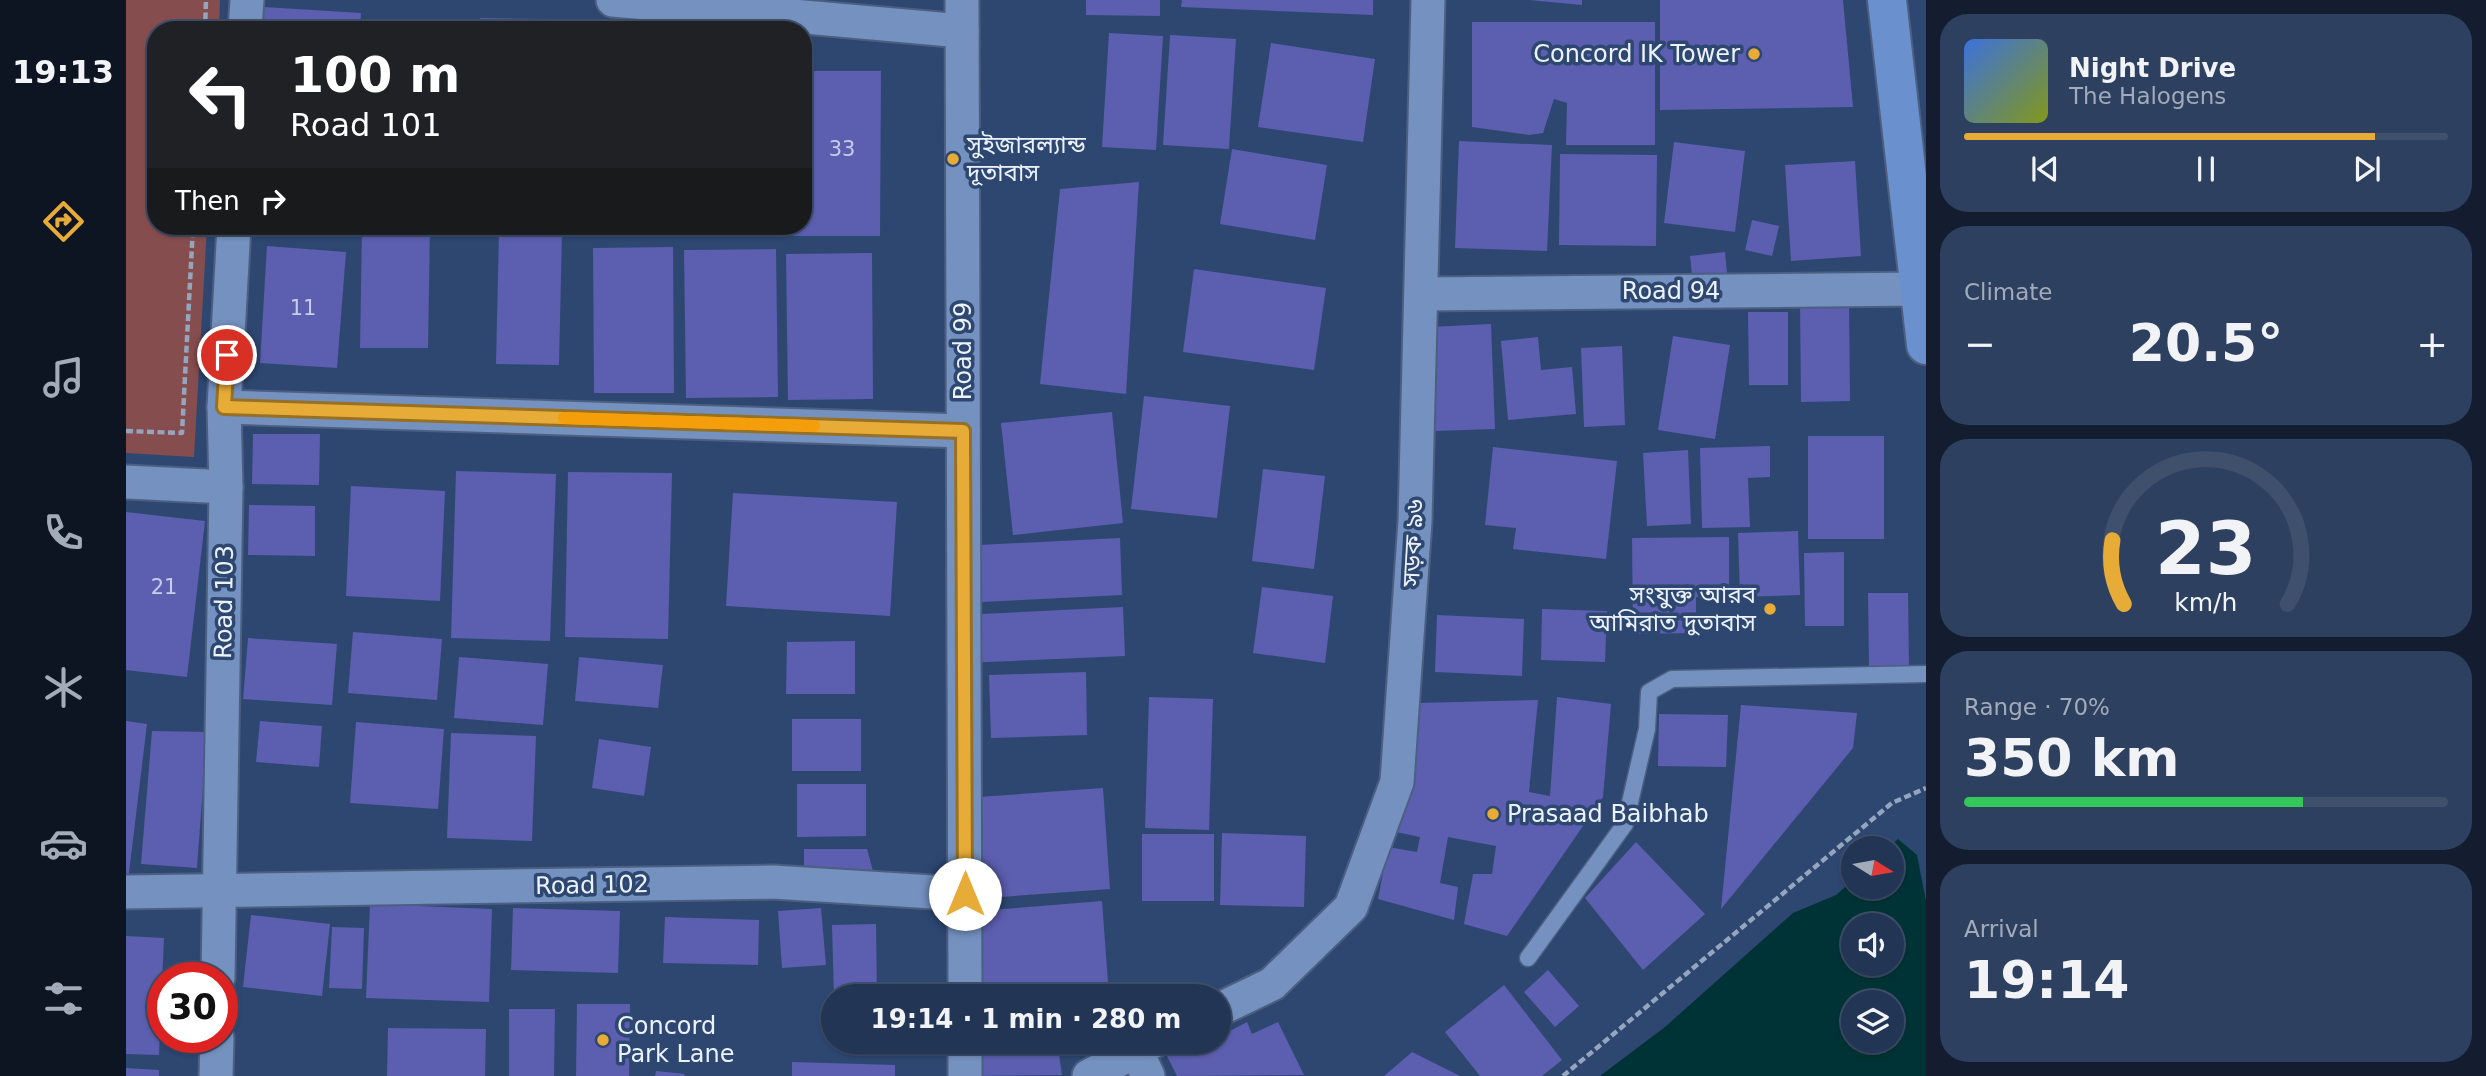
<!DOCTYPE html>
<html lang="en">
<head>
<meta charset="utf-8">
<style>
  :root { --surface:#223555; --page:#2e405f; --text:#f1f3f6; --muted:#a2abb9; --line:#3f506c; --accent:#e7ac37 }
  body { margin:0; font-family:"DejaVu Sans","Noto Sans Bengali",sans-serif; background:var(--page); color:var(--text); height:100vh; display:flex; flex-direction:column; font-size:26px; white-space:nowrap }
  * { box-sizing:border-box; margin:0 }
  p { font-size:23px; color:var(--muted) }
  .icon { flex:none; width:38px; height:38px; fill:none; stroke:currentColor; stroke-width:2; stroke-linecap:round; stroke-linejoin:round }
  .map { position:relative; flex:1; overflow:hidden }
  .drawer { display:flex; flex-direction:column; gap:14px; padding:14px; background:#131d2f; width:560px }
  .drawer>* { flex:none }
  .top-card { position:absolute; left:21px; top:21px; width:665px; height:214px; border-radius:28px; box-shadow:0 2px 5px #0004,0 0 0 2px var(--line); background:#202124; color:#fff; overflow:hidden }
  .needle { width:46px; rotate:101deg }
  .controls { position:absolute; left:1715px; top:836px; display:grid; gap:14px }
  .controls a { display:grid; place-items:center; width:63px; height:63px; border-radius:50%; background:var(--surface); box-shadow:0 2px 5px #0004,0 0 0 2px var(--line); font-size:35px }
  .speed { position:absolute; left:21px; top:962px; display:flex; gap:14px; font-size:35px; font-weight:700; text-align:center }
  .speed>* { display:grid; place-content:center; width:91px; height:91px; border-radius:50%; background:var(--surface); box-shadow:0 2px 5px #0004,0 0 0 2px var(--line); line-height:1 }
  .speed .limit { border:10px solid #d22; background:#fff; color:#111 }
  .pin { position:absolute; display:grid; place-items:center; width:60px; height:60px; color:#fff; margin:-30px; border:4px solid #fff; border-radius:50%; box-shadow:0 2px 7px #0007 }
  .me { position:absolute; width:77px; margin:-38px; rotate:0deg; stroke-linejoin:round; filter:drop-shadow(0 0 5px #0008) }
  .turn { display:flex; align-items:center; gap:24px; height:147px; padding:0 28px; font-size:32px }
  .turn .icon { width:91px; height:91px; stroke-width:2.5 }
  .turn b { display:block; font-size:49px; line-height:60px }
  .then { display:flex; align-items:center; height:66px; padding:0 28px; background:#0003; gap:14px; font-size:26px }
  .big { font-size:52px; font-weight:600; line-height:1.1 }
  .drawer .card { flex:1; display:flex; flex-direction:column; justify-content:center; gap:10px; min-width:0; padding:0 24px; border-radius:28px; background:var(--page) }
  .drawer .dial { align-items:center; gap:0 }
  .dial svg { height:182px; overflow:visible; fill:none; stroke:var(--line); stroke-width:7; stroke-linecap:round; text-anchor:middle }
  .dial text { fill:var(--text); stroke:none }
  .song { display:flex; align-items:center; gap:21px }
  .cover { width:84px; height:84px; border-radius:10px; background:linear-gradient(135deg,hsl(220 70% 55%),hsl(70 70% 35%)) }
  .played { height:7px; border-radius:4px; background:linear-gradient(90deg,var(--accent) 85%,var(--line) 85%) }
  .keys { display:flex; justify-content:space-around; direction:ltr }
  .heat { display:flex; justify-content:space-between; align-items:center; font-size:38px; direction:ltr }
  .charge { height:10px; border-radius:5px; background:linear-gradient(90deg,#34c759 70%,var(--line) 0) }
  .trip { position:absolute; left:695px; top:984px; width:410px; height:70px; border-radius:35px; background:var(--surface); box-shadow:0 2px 5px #0004,0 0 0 2px var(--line); font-weight:600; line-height:70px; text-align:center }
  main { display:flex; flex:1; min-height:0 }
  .tabs { display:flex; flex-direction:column; width:126px; justify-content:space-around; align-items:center; background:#0e1522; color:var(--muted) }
  .tabs .icon { width:49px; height:49px }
  .tabs .selected { color:var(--accent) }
  .tabs b { font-size:32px; color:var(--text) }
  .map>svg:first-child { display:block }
  .green { fill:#864d4e }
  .water { fill:#003335; fill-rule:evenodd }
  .building { fill:#5c5eb0 }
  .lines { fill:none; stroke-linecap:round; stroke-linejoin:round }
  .lane-casing { stroke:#4c5f80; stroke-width:19 }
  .street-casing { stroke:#4c5f80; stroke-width:37 }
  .secondary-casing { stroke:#4c5f80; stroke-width:42 }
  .path { stroke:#95a5bd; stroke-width:4.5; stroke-dasharray:7 3.5; stroke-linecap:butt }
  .lane { stroke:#7491c0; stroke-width:16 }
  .street { stroke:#7491c0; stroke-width:33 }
  .secondary { stroke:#6a90ce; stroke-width:38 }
  .route-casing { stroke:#967024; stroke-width:18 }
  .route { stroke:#e7ac37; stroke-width:12 }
  .slow { stroke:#f59e0b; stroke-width:12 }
  .poi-dot { fill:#e7ac37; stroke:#2d4771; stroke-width:2.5 }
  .labels { text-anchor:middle; stroke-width:7; stroke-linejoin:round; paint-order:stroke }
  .number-label { font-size:21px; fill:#c7cde9 }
  .poi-label { font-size:24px; fill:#ebf2fc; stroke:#2d4771; text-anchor:start }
  .street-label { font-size:24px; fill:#ebf2fc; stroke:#2d4771 }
</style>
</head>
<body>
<main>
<nav class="tabs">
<b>19:13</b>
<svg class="icon selected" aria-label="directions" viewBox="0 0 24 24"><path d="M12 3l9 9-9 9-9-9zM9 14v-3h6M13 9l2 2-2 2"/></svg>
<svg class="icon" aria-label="music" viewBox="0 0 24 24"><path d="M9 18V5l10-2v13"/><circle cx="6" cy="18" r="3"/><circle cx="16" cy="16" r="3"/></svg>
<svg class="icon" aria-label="phone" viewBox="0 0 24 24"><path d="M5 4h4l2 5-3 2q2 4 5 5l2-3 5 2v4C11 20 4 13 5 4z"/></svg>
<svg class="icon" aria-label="climate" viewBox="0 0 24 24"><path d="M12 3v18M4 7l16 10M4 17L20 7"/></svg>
<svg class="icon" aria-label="car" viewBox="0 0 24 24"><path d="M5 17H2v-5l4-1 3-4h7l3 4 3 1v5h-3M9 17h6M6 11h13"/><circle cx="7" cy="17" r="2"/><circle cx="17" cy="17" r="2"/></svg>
<svg class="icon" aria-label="filters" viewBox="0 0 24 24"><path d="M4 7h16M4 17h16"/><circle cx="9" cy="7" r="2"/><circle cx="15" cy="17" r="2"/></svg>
</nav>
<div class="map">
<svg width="1800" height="1076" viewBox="0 0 1800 1076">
  <rect width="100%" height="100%" fill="#2d4771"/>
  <path class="green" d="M0,0H94L93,30H30V226H81L68,457L0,453Z"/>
  <path class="water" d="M1772,839L1791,855L1800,901V1076H1474L1539,1027L1667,913L1710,895L1727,880V887H1766V849H1761ZM1727,926H1766V964H1727ZM1727,1003H1766V1041H1727Z"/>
  <g class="building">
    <path d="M960,0H1034V16L960,15Z"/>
    <path d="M1056,0H1247V15L1055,7Z"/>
    <path d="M1403,0H1456V5Z"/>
    <path d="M1534,0H1717L1727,107L1534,110Z"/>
    <path d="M138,7L235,13L234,30H137Z"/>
    <path d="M354,18L423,19L422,30H354Z"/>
    <path d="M1346,22H1529V145H1440L1441,103L1428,99L1417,133L1403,135L1346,127Z"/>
    <path d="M983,33L1037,36L1030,150L976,147Z"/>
    <path d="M1044,35L1110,39L1103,149L1037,145Z"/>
    <path d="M1145,43L1249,59L1237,142L1132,127Z"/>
    <path d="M677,71H755L754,236H656V226H677Z"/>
    <path d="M1333,141L1426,145L1421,251L1329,248Z"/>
    <path d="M1548,142L1619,151L1609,232L1538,223Z"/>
    <path d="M1106,149L1201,165L1189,240L1094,224Z"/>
    <path d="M1434,154L1531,155L1530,246L1433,245Z"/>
    <path d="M1729,161L1735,256L1665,261L1659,165Z"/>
    <path d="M1013,182L1000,394L914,384L934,189Z"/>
    <path d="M1626,220L1653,226L1646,256L1619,250Z"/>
    <path d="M236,226H304L302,348H234Z"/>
    <path d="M373,231L436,232L433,365L370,364Z"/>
    <path d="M141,246L220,252L211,368L134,363Z"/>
    <path d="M547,247L548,393H468L467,248Z"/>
    <path d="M650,249L652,397L560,398L558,250Z"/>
    <path d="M1599,252L1602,282L1567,286L1564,256Z"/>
    <path d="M746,253L747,399L662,400L660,254Z"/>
    <path d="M1068,269L1200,288L1188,370L1057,352Z"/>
    <path d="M1723,301L1724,401L1675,402L1674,302Z"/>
    <path d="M1622,312H1662V385H1623Z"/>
    <path d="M1365,324L1369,429L1308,431L1304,327Z"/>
    <path d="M1547,336L1604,345L1589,439L1532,430Z"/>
    <path d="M1412,337L1415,370L1446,367L1450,414L1382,420L1375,341Z"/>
    <path d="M1496,346L1499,425L1458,427L1455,348Z"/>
    <path d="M1018,396L1104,406L1091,518L1005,509Z"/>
    <path d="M986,412L997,523L887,535L875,423Z"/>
    <path d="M127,434H194L193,485L126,484Z"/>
    <rect x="1682" y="436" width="76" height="103"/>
    <path d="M1644,446V477L1622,478L1624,527L1576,528L1574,448Z"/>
    <path d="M1367,447L1491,461L1480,559L1387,549L1390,528L1359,525Z"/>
    <path d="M1562,450L1565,524L1521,526L1517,453Z"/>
    <path d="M1137,469L1199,476L1188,569L1126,561Z"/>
    <path d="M330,471L430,474L424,641L325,638Z"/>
    <path d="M442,472L546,473L542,639L439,637Z"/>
    <path d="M225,486L319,491L314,601L220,596Z"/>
    <path d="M607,493L771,502L764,616L600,606Z"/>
    <path d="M123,505L189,506V556L122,555Z"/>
    <path d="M0,512L79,521L61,677L0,670Z"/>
    <path d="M1672,531L1674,595L1614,597L1612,533Z"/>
    <path d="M1603,537V597H1570V633L1507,634L1506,538Z"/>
    <path d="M994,538L996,595L836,603L833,546Z"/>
    <path d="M1718,552V626H1679L1678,553Z"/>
    <path d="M1136,587L1207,596L1199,663L1127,653Z"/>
    <path d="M1742,593H1782L1783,666H1743Z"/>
    <path d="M997,607L999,656L838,663L835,615Z"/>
    <path d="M1416,609L1481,611L1479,662L1415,660Z"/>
    <path d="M1311,615L1398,619L1396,676L1309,672Z"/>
    <path d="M227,632L316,639L311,700L222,693Z"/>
    <path d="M122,638L211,644L206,705L117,699Z"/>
    <path d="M729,641V694H660L661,642Z"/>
    <path d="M333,657L422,664L417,725L328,718Z"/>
    <path d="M453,657L537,665L532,708L449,701Z"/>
    <path d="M960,672L961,735L865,738L863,675Z"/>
    <path d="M1023,697L1087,699L1083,830L1019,828Z"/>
    <path d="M1431,697L1485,704L1477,797L1381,936L1338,924L1347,874H1366L1370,846L1322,837L1314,883L1332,887L1328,920L1252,899L1262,847L1291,852L1294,837L1265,831L1292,703L1412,700L1403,792L1424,796Z"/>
    <path d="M1615,705L1731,713L1727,748L1595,909Z"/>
    <path d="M1533,714L1602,715L1600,767L1532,766Z"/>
    <rect x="666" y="719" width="69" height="52"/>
    <path d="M0,721L21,724L2,881H0Z"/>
    <path d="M134,721L196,726L193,767L130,762Z"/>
    <path d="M230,722L318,729L312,809L224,803Z"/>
    <path d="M26,731L81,732L71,868L15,864Z"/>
    <path d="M325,733L410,736L406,841L321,838Z"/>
    <path d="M473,739L525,747L518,796L466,788Z"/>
    <path d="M671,784H740V836L671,837Z"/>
    <path d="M977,788L984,889L832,900L825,799Z"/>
    <path d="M1096,833L1180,836L1178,907L1094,905Z"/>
    <rect x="1016" y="834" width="72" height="67"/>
    <path d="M1510,842L1579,914L1517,970L1459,898Z"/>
    <path d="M678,849H741L748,875H678Z"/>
    <path d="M976,901L983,996H836L829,913Z"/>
    <path d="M244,904L366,909L363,1002L240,998Z"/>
    <path d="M387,908L494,911L492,973L385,970Z"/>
    <path d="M695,908L700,965L656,968L652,911Z"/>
    <path d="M125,915L204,924L196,996L117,987Z"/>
    <path d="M539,917L633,920L632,965L537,963Z"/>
    <path d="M750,924L751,996H708L706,925Z"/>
    <path d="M206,927L238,928L236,989L203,988Z"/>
    <path d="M0,936L38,938L33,1055L0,1054Z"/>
    <path d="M1422,970L1453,1006L1429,1027L1398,992Z"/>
    <path d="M1378,985L1436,1060L1416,1076H1354L1319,1032Z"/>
    <path d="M451,1004H504L503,1076H450Z"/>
    <path d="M383,1009H429L428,1076H383Z"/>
    <path d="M1121,1022L1126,1034L1152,1022L1178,1075L1051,1076L1037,1048L1051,1041H1092V1026L1096,1035Z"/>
    <path d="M262,1028L360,1029L359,1076H261Z"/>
    <path d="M853,1041H931L936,1075L842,1076Z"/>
    <path d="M1286,1052L1334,1076H1258Z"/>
    <path d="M666,1062L769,1065V1076H666Z"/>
    <path d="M0,1068L33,1070V1076H0Z"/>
    <path d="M530,1071L559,1074L558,1076H529Z"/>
  </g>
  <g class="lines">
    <defs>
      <path id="lane" d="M1402,958L1499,824L1521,729L1523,692L1546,679L1800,674"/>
      <g id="street">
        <path d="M487,0L836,31"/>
        <path d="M836,0L839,996"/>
        <path d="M119,30L121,0"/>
        <path d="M1296,294L1795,289"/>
        <path d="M98,407L837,431"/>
        <path d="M0,482L100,487"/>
        <path d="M0,892L647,882L839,894"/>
        <path d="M92,978L100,487L98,407L108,226"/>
        <path d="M1092,1010L1146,984L1225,907L1271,782L1289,521L1302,0"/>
        <path d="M839,1041V1076"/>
        <path d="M1010,1050L1022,1076"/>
        <path d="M90,1076L91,1038"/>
        <path d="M963,1076L1028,1041"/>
      </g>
      <path id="secondary" d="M1761,0L1800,345"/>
    </defs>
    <use href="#lane" class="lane-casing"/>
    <use href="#street" class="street-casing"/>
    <use href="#secondary" class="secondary-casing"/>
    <g class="path">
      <path d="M79,30L80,0"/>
      <path d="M0,431L56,433L67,226"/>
      <path d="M1437,1076L1766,803L1800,788"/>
    </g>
    <use href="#lane" class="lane"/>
    <use href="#street" class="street"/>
    <use href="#secondary" class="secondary"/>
  </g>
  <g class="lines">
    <defs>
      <path id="route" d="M101,355L98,407L837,431L839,894"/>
    </defs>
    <use href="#route" class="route-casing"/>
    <use href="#route" class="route"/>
    <path class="slow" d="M438,418L688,426"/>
  </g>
  <g class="poi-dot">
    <circle cx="1628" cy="54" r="7"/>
    <circle cx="827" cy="159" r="7"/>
    <circle cx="1644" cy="609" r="7"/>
    <circle cx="1367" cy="814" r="7"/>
    <circle cx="477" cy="1040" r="7"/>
  </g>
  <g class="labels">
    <g class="number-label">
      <text x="716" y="156">33</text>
      <text x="177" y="315">11</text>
      <text x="38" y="594">21</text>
    </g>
    <g class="poi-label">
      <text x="1614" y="62" text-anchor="end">Concord IK Tower</text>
      <text x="841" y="153">সুইজারল্যান্ড<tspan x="841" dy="28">দূতাবাস</tspan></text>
      <text x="1630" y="603" text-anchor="end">সংযুক্ত আরব<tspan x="1630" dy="28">আমিরাত দুতাবাস</tspan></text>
      <text x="1381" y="822">Prasaad Baibhab</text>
      <text x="491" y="1034">Concord<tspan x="491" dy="28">Park Lane</tspan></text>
    </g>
    <g class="street-label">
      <text x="1545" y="299">Road 94</text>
      <text transform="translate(837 351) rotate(-90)" y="8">Road 99</text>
      <text transform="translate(1287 543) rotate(-87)" y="8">সড়ক ৯৬</text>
      <text transform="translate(98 602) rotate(-89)" y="8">Road 103</text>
      <text transform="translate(466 885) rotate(-1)" y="8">Road 102</text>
    </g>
  </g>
</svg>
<div class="controls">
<a><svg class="needle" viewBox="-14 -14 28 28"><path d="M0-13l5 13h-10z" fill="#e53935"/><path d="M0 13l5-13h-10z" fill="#a2abb9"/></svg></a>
<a><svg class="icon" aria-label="sound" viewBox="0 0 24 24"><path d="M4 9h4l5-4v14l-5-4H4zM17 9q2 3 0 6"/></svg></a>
<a><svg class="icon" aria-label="layers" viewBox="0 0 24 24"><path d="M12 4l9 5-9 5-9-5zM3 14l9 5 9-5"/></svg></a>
</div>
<div class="speed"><div class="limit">30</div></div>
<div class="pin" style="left:101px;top:355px;background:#d93025"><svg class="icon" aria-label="arrive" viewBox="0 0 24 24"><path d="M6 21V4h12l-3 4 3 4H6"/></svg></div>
<svg class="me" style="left:839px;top:894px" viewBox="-20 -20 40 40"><circle r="19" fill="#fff"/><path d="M0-13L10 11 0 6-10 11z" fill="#e7ac37"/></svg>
<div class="trip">19:14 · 1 min · 280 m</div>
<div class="top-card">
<div class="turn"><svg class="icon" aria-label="left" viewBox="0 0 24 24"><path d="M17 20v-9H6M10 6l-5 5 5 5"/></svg><div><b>100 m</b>Road 101</div></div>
<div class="then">Then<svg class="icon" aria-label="right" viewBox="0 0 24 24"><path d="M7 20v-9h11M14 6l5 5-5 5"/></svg></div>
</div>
</div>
<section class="drawer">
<div class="card">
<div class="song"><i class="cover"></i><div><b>Night Drive</b><p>The Halogens</p></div></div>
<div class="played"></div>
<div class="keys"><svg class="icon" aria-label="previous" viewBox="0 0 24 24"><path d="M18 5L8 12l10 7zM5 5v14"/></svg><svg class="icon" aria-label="pause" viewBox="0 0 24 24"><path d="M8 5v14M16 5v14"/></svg><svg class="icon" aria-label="next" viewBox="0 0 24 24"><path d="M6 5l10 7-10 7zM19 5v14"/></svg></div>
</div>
<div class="card"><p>Climate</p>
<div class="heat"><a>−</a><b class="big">20.5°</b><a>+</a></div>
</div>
<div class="card dial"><svg viewBox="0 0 100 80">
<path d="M14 69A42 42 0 1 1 86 69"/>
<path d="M14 69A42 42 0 0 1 9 41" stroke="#e7ac37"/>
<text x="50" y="56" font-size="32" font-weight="700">23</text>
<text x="50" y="72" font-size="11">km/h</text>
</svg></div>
<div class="card"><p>Range · 70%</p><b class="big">350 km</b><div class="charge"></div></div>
<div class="card"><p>Arrival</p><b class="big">19:14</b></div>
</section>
</main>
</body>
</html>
